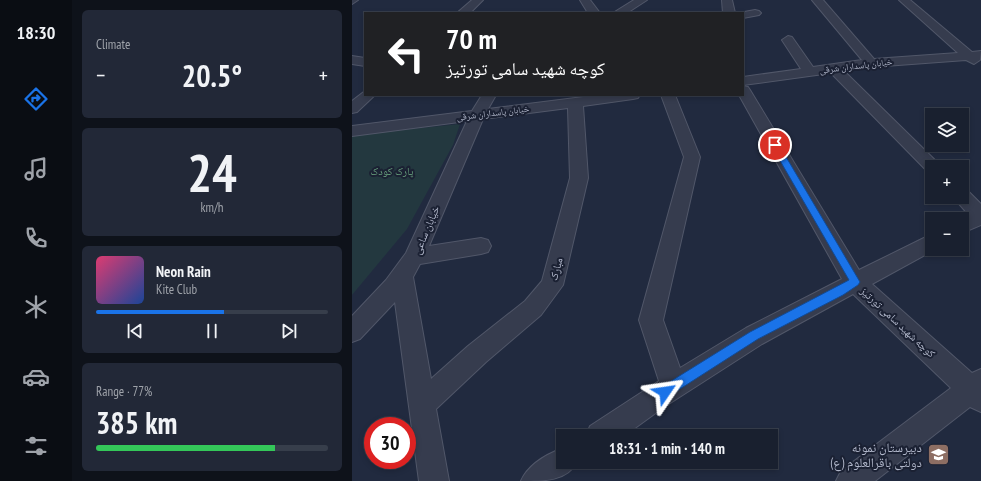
<!DOCTYPE html>
<html lang="en">
<head>
<meta charset="utf-8">
<style>
  :root { --surface:#19202f; --page:#222837; --text:#f1f3f6; --muted:#9fa3aa; --line:#373e4b; --accent:#1a73e8 }
  body { margin:0; font-family:"PT Sans Narrow","Noto Naskh Arabic",sans-serif; background:var(--page); color:var(--text); height:100vh; display:flex; flex-direction:column; font-size:15px; white-space:nowrap }
  * { box-sizing:border-box; margin:0 }
  p { font-size:13px; color:var(--muted) }
  .icon { flex:none; width:22px; height:22px; fill:none; stroke:currentColor; stroke-width:2; stroke-linecap:round; stroke-linejoin:round }
  .map { position:relative; flex:1; overflow:hidden }
  .panel { display:flex; flex-direction:column; gap:10px; padding:10px; background:#0e121a; width:280px }
  .panel>* { flex:none }
  .guide { position:absolute; left:12px; top:12px; width:380px; height:84px; border-radius:0px; box-shadow:0 2px 6px #0003,0 0 0 1px var(--line); background:#202124; color:#fff; overflow:hidden }
  .tools { position:absolute; left:573px; top:108px; display:grid; gap:8px }
  .tools a { display:grid; place-items:center; width:44px; height:44px; border-radius:0px; background:var(--surface); box-shadow:0 2px 6px #0003,0 0 0 1px var(--line); font-size:20px }
  .speed { position:absolute; left:12px; top:417px; display:flex; gap:8px; font-size:20px; font-weight:700; text-align:center }
  .speed>* { display:grid; place-content:center; width:52px; height:52px; border-radius:50%; background:var(--surface); box-shadow:0 2px 6px #0003,0 0 0 1px var(--line); line-height:1 }
  .speed .limit { border:6px solid #d22; background:#fff; color:#111 }
  .pin { position:absolute; display:grid; place-items:center; width:34px; height:34px; color:#fff; margin:-17px; border:2px solid #fff; border-radius:50%; box-shadow:0 1px 4px #0007 }
  .me { position:absolute; width:44px; margin:-22px; rotate:58deg; stroke-linejoin:round; filter:drop-shadow(0 0 3px #0008) }
  .turn { display:flex; align-items:center; gap:14px; height:84px; padding:0 16px; font-size:18px }
  .turn .icon { width:52px; height:52px; stroke-width:2.5 }
  .turn b { display:block; font-size:28px; line-height:34px }
  .big { font-size:30px; font-weight:700; line-height:1.1 }
  .panel .card { flex:1; display:flex; flex-direction:column; justify-content:center; gap:6px; min-width:0; padding:0 14px; border-radius:6px; background:var(--page) }
  .panel .dial { align-items:center; gap:0 }
  .dial b { font-size:52px; line-height:1 }
  .song { display:flex; align-items:center; gap:12px }
  .cover { width:48px; height:48px; border-radius:6px; background:linear-gradient(135deg,hsl(340 70% 55%),hsl(220 70% 35%)) }
  .played { height:4px; border-radius:2px; background:linear-gradient(90deg,var(--accent) 55%,var(--line) 55%) }
  .keys { display:flex; justify-content:space-around; direction:ltr }
  .heat { display:flex; justify-content:space-between; align-items:center; font-size:22px; direction:ltr }
  .charge { height:6px; border-radius:3px; background:linear-gradient(90deg,#34c759 77%,var(--line) 0) }
  .trip { position:absolute; left:204px; top:429px; width:222px; height:40px; border-radius:0px; background:var(--surface); box-shadow:0 2px 6px #0003,0 0 0 1px var(--line); font-weight:700; line-height:40px; text-align:center }
  main { display:flex; flex:1; min-height:0 }
  .menu { display:flex; flex-direction:column; width:72px; justify-content:space-around; align-items:center; background:#0a0d13; color:var(--muted) }
  .menu .icon { width:28px; height:28px }
  .menu .current { color:var(--accent) }
  .menu b { font-size:18px; color:var(--text) }
  .map>svg:first-child { display:block }
  .green { fill:#23383f }
  .lines { fill:none; stroke-linecap:round; stroke-linejoin:round }
  .minor-casing { stroke:#515769; stroke-width:2 }
  .minor { fill:#363c4e; fill-rule:evenodd }
  .route { fill:#1a73e8; stroke:#114b97 }
  .labels { text-anchor:middle; stroke-width:4; stroke-linejoin:round; paint-order:stroke }
  .far-street-label { font-size:9px; fill:#b1b7ca; stroke:#1b2133 }
  .park-label { font-size:11px; fill:#669d7b; stroke:#1b2133 }
  .street-label { font-size:11px; fill:#b1b7ca; stroke:#1b2133 }
  .near-poi-label { font-size:13px; fill:#b1b7ca; stroke:#1b2133; text-anchor:end }
</style>
</head>
<body>
<main>
<nav class="menu">
<b>18:30</b>
<svg class="icon current" aria-label="directions" viewBox="0 0 24 24"><path d="M12 3l9 9-9 9-9-9zM9 14v-3h6M13 9l2 2-2 2"/></svg>
<svg class="icon" aria-label="music" viewBox="0 0 24 24"><path d="M9 18V5l10-2v13"/><circle cx="6" cy="18" r="3"/><circle cx="16" cy="16" r="3"/></svg>
<svg class="icon" aria-label="phone" viewBox="0 0 24 24"><path d="M5 4h4l2 5-3 2q2 4 5 5l2-3 5 2v4C11 20 4 13 5 4z"/></svg>
<svg class="icon" aria-label="climate" viewBox="0 0 24 24"><path d="M12 3v18M4 7l16 10M4 17L20 7"/></svg>
<svg class="icon" aria-label="car" viewBox="0 0 24 24"><path d="M5 17H2v-5l4-1 3-4h7l3 4 3 1v5h-3M9 17h6M6 11h13"/><circle cx="7" cy="17" r="2"/><circle cx="17" cy="17" r="2"/></svg>
<svg class="icon" aria-label="filters" viewBox="0 0 24 24"><path d="M4 7h16M4 17h16"/><circle cx="9" cy="7" r="2"/><circle cx="15" cy="17" r="2"/></svg>
</nav>
<section class="panel">
<div class="card"><p>Climate</p>
<div class="heat"><a>−</a><b class="big">20.5°</b><a>+</a></div>
</div>
<div class="card dial"><b>24</b><p>km/h</p></div>
<div class="card">
<div class="song"><i class="cover"></i><div><b>Neon Rain</b><p>Kite Club</p></div></div>
<div class="played"></div>
<div class="keys"><svg class="icon" aria-label="previous" viewBox="0 0 24 24"><path d="M18 5L8 12l10 7zM5 5v14"/></svg><svg class="icon" aria-label="pause" viewBox="0 0 24 24"><path d="M8 5v14M16 5v14"/></svg><svg class="icon" aria-label="next" viewBox="0 0 24 24"><path d="M6 5l10 7-10 7zM19 5v14"/></svg></div>
</div>
<div class="card"><p>Range · 77%</p><b class="big">385 km</b><div class="charge"></div></div>
</section>
<div class="map">
<svg width="629" height="481" viewBox="0 0 629 481">
  <rect width="100%" height="100%" fill="#212a3f"/>
  <path class="green" d="M108,124L101,145L55,229L0,295V135Z"/>
  <g class="lines">
    <defs>
      <g id="minor">
        <path d="M0,0H6L0,4Z"/>
        <path d="M120,0H131L118,13H105Z"/>
        <path d="M228,0H238L248,13H236Z"/>
        <path d="M282,0H295L275,13H261Z"/>
        <path d="M370,0H380L383,13H371Z"/>
        <path d="M460,0H471L522,59L606,53L547,0H558L620,52L629,51L628,60L622,64L614,60L519,67L492,71L590,167H580V172L575,171L479,73L391,85V77L449,69L430,40L436,36L440,37L461,67L510,60Z"/>
        <path d="M403,10L407,11L409,13L407,15L391,18V13H387Z"/>
        <path d="M0,56L13,58V66L0,64Z"/>
        <path d="M391,86L396,87L398,90L507,270L580,234V249H584L520,284L620,373L629,369V412L618,407L523,481H484L489,471L599,388L501,294L410,344L312,407L272,436H234L238,426L307,381L287,320L332,157L309,95H323L348,157L311,320L328,368L394,328L490,279L387,95H391Z"/>
        <path d="M13,91V95H23L5,112L0,113V101Z"/>
        <path d="M130,95H144L136,109L247,95H288L286,98L281,99L231,106L236,178L211,285L189,315L134,362L84,409L97,481H67L43,302L8,339L0,342V316L34,280L54,253L115,121L0,136V126L120,111ZM216,108L218,178L190,281L173,301L116,346L79,379L61,277L68,264L129,254L136,252L139,246L136,240L129,238L77,246L131,119Z"/>
        <path d="M610,190L616,191L629,204V225L610,233V219H607L616,214L601,197H610Z"/>
        <path d="M211,448V462H225C215,481 193,481 169,481C176,465 195,454 211,448Z"/>
      </g>
    </defs>
    <use href="#minor" class="minor-casing"/>
    <use href="#minor" class="minor"/>
  </g>
  <path class="route" d="M423,142L427,145L508,282L506,285L491,295L406,339L317,396L313,398L308,396L307,392L308,388L398,332L497,280L419,145Z"/>
  <defs>
    <symbol id="school-square" viewBox="-11 -11 22 22"><rect x="-9" y="-9" width="18" height="18" rx="4" fill="#8d6e63" stroke="#1b2133"/><path d="M0-5L7-2L0 1L-7-2ZM-4 1L0 2.5L4 1V4Q0 6-4 4Z" fill="#fff"/></symbol>
  </defs>
  <g fill-rule="evenodd">
    <use href="#school-square" x="574" y="442" width="25" height="25"/>
  </g>
  <g class="labels">
    <g class="far-street-label">
      <text transform="translate(504 66) rotate(-7)" y="3">خیابان پاسداران شرقی</text>
      <text transform="translate(141 113) rotate(-7)" y="3">خیابان پاسداران شرقی</text>
    </g>
    <g class="park-label">
      <text x="40" y="175">پارک کودک</text>
    </g>
    <g class="street-label">
      <text transform="translate(74 230) rotate(-67)" y="4">خیابان ساعی</text>
      <text transform="translate(204 269) rotate(-75)" y="4">مبارک</text>
      <text transform="translate(546 322) rotate(43)" y="4">کوچه شهید سامی تورتیز</text>
    </g>
    <g class="near-poi-label">
      <text x="570" y="452">دبیرستان نمونه<tspan x="570" dy="15">دولتی باقرالعلوم (ع)</tspan></text>
    </g>
  </g>
</svg>
<div class="tools">
<a><svg class="icon" aria-label="layers" viewBox="0 0 24 24"><path d="M12 4l9 5-9 5-9-5zM3 14l9 5 9-5"/></svg></a>
<a>+</a>
<a>−</a>
</div>
<div class="speed"><div class="limit">30</div></div>
<div class="pin" style="left:423px;top:145px;background:#d93025"><svg class="icon" aria-label="arrive" viewBox="0 0 24 24"><path d="M6 21V4h12l-3 4 3 4H6"/></svg></div>
<svg class="me" style="left:313px;top:392px" viewBox="-20 -20 40 40"><path d="M0-17L14 15 0 8-14 15z" fill="#1a73e8" stroke="#fff" stroke-width="4"/></svg>
<div class="trip">18:31 · 1 min · 140 m</div>
<div class="guide">
<div class="turn"><svg class="icon" aria-label="left" viewBox="0 0 24 24"><path d="M17 20v-9H6M10 6l-5 5 5 5"/></svg><div><b>70 m</b>کوچه شهید سامی تورتیز</div></div>
</div>
</div>
</main>
</body>
</html>
